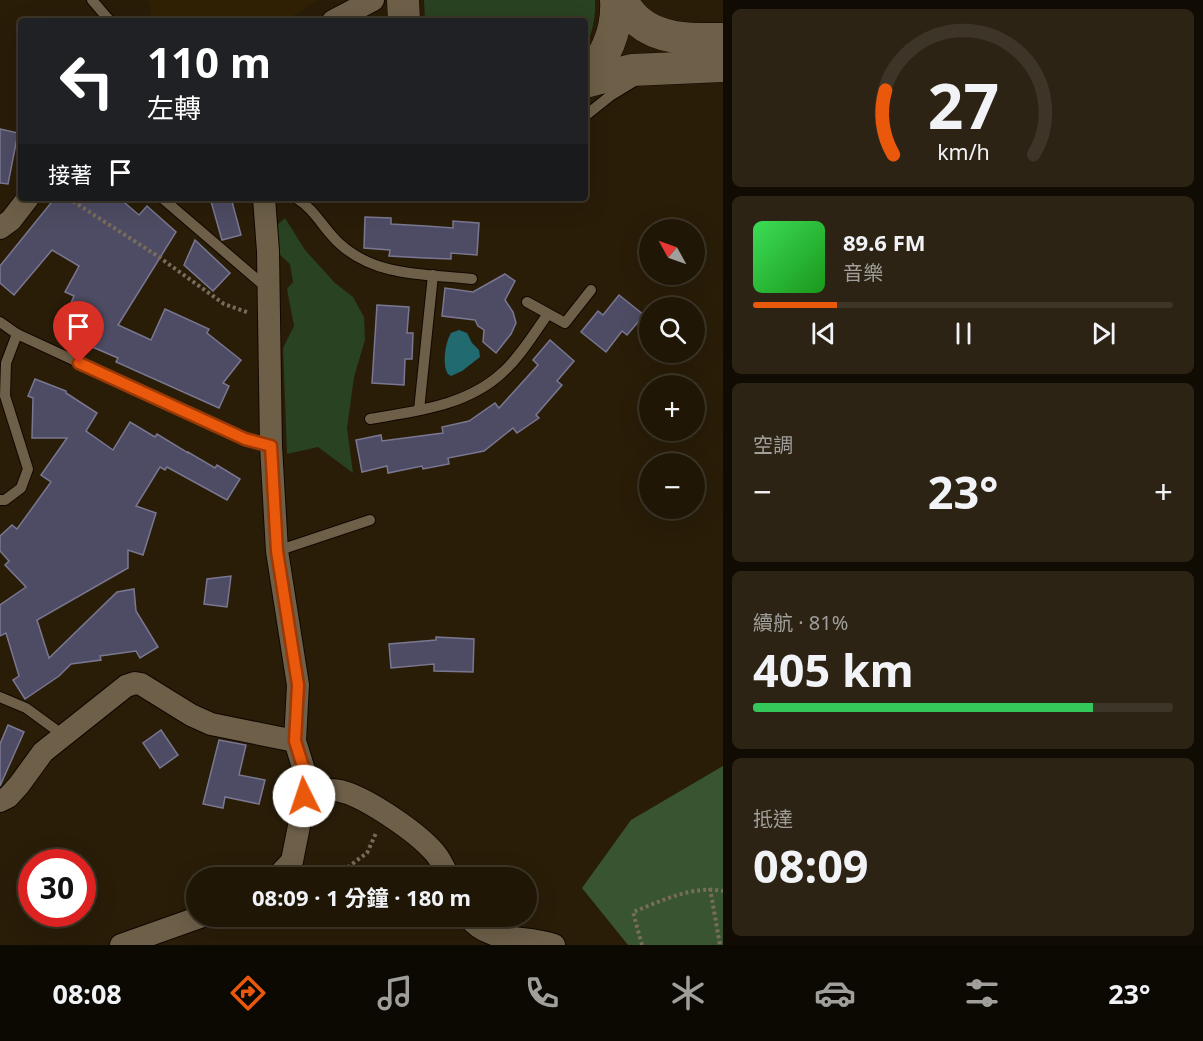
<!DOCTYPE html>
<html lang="zh-TW">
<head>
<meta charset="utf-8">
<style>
  :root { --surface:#1f1606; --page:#2c2314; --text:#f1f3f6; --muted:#a19f9b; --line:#3c3528; --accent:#ea580c }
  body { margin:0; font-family:"Noto Sans","Noto Sans TC",sans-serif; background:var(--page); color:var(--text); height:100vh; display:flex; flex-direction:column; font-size:22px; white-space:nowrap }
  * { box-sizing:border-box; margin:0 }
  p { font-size:20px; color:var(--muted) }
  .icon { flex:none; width:33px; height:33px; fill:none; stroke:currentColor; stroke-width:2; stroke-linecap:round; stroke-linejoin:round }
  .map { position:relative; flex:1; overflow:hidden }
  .side { display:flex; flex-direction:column; gap:9px; padding:9px; background:#110c03; width:480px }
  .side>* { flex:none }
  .top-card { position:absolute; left:18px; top:18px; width:570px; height:183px; border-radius:6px; box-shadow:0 6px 24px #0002,0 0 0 2px var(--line); background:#202124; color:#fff; overflow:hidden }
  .needle { width:39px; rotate:310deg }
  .fabs { position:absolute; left:639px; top:219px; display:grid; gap:12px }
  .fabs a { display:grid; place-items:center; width:66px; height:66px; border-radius:50%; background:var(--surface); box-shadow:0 6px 24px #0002,0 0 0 2px var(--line); font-size:30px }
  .speed { position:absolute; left:18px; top:849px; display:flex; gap:12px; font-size:30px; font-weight:700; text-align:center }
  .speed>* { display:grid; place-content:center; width:78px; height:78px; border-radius:50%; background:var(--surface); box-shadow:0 6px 24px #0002,0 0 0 2px var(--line); line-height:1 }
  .speed .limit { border:9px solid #d22; background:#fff; color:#111 }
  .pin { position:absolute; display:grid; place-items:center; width:51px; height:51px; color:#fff; margin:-62px -26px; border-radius:50% 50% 50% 0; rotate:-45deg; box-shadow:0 0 6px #0007 }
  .pin .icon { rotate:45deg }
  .me { position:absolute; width:66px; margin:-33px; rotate:356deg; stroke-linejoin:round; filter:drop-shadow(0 0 4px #0008) }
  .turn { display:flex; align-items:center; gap:21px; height:126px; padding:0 30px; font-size:27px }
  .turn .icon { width:78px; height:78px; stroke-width:2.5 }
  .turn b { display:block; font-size:42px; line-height:51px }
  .then { display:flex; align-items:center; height:57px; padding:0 30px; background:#0003; gap:12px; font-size:22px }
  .big { font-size:45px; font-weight:700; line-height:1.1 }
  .side .card { flex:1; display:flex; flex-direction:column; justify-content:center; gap:9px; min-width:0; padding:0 21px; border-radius:9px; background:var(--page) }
  .side .dial { align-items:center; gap:0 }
  .dial svg { height:156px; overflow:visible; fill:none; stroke:var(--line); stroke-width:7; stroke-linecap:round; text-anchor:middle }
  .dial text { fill:var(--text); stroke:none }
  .song { display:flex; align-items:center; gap:18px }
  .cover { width:72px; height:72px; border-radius:9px; background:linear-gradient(135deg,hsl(130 70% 55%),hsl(120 70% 35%)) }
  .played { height:6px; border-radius:3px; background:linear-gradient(90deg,var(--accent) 20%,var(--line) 20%) }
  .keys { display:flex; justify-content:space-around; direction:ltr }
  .heat { display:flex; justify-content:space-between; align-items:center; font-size:33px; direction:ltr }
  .charge { height:9px; border-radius:4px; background:linear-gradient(90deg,#34c759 81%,var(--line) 0) }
  .trip { position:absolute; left:186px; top:867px; width:351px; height:60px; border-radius:30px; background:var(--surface); box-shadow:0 6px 24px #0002,0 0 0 2px var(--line); font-weight:700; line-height:60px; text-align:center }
  .dock { display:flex; height:96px; justify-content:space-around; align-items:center; background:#0c0902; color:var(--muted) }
  .dock .icon { width:42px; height:42px }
  .dock .on { color:var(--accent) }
  .dock b { font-size:27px; color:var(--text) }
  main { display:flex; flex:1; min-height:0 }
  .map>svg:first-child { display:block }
  .built { fill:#312104 }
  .green { fill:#294221 }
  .forest { fill:#38552f }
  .water { fill:#206a70 }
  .building { fill:#4e4c64; stroke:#797791; stroke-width:1.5 }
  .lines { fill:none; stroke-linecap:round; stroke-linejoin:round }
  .lane-casing { stroke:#120700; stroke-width:12 }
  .street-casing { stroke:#120700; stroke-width:24 }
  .secondary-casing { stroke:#120700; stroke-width:33 }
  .path { stroke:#786d5b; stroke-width:4; stroke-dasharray:3 3; stroke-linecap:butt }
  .lane { stroke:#6d5f48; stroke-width:10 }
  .street { stroke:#6d5f48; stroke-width:22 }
  .secondary { stroke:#6d5f48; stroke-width:32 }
  .route-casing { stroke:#983908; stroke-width:15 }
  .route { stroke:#ea580c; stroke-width:10 }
</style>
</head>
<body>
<main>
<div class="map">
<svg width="723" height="945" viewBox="0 0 723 945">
  <rect width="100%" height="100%" fill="#291d08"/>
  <path class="built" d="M149,0H318L285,21H152Z"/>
  <g class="green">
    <path d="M424,0H595C596,18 592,33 585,49V21H425Z"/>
    <path d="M285,218L305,250L335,283L353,297L364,317L365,340L354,377L347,428L353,473L318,447L287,454L283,348L294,326L287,289L293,282L290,264L278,253L277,225Z"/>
  </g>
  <path class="forest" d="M723,766V945H628L582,888L631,820Z"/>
  <path class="water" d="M459,330L467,333L472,343L479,350L480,357L462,371L451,376L448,374C442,365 445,343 451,333Z"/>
  <g class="building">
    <path d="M0,129L18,133L8,184L0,183Z"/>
    <path d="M55,198H119L139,215L147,206L176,232L118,325L151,340L165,309L209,329L207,333L241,360L223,383L229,386L219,408L116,362L118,358L90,346L92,340L61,326L74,296L65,292L79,266L52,250L14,295L0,283V266Z"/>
    <path d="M210,198H231L241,235L222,240Z"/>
    <path d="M365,217L391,218V224L426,226L453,228V221L479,223L477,255L451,253V259L425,258L389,256L390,250L364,248Z"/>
    <path d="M195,240L230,273L213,291L184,265Z"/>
    <path d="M505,274L515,281L505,300L513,312L516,323L511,334L496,353L483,342L484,330L478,326L475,320L442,316L445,288L473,292Z"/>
    <path d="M619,295L644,315L627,335L622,331L606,352L581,332L598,311L603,315Z"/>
    <path d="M377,305L409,307L407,333H413L412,359H405L404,385L372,383Z"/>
    <path d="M550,340L574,361L557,381L562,385L536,415L539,418L517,433L513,428L484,451L448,458L449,464L423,469L422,466L388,473L387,466L362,472L356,440L381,435L382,441L443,433L442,427L469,421L495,403L499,408L538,365L533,360Z"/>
    <path d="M35,379L66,391V393L97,413L86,431L113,450L130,422L155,437L157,434L188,453V452L215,468L217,465L240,479L227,500L167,467L165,470L160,467L136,506L156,513L143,555L128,550V568L37,620L49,658L117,592L134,589L136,611L158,647L140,658L136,651L100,656L101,660L71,664L59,676L25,699L13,680L19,676L6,633L0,636V605L26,587L5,565L9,561L0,551V536L12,525L17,529L51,482L41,475L67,438H32L33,398L28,396Z"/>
    <path d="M231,576L227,607L204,604L207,579Z"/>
    <path d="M436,637L474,639L473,672L434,671V664L391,668L389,644L436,640Z"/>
    <path d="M8,725L24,732L0,786V744Z"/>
    <path d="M161,730L178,755L160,768L143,743Z"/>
    <path d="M219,740L246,745L239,775L265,780L259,804L225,797L223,808L203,804Z"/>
  </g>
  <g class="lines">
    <defs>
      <g id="lane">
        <path d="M92,0L110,21"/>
        <path d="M585,116L610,96L633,82"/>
        <path d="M162,198L267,288"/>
        <path d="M296,198C315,209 324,230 340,244C376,277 426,274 472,279"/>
        <path d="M527,302L565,323L591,290"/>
        <path d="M0,322L17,334L245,439L271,446"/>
        <path d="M419,410L433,275"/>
        <path d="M370,419C416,411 467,406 503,372C521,356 534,333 548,314"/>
        <path d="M0,500H5L21,488L28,469L5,396L6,363L17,334"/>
        <path d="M277,551L370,520"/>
        <path d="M0,697L26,708L63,735"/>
      </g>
      <g id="street">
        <path d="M333,21L373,0"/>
        <path d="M264,198L268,251L271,446L277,551L298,685L295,741L304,770L305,796L292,861L276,878"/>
        <path d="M0,228L11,220L28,198"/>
        <path d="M305,796C313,794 323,790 332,790C358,790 418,833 435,853C441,860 445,869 449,878"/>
        <path d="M0,801L8,797L19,785L43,752L126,686L135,683L141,684L191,715L211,724L295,741"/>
        <path d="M468,916C489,945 524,934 554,945"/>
        <path d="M121,945L203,916"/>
      </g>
      <g id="secondary">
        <path d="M403,0L404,21"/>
        <path d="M620,0C626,7 631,15 638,21C661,41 695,39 723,39"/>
        <path d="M585,81C605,58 618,31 616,0"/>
        <path d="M585,82L632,70L723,66"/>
      </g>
    </defs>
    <use href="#lane" class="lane-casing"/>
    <use href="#street" class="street-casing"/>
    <use href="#secondary" class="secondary-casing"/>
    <g class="path">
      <path d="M68,198L159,257L224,304L249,313"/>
      <path d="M333,878L367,853L376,833"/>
      <path d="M710,888L720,945"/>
      <path d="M642,945L633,912C661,901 693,885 723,891"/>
    </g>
    <use href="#lane" class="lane"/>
    <use href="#street" class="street"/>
    <use href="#secondary" class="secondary"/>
  </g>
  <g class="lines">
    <defs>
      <path id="route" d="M79,363L245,439L271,446L277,551L298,685L295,741L304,770V796"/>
    </defs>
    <use href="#route" class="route-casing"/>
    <use href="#route" class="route"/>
  </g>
</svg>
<div class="fabs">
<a><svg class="needle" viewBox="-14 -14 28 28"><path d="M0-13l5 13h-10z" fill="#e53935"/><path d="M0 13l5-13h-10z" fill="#a19f9b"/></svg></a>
<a><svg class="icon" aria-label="search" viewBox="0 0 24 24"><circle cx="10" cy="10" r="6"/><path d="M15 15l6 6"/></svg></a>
<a>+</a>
<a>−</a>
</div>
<div class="speed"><div class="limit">30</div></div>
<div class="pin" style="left:79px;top:363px;background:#d93025"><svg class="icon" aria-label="arrive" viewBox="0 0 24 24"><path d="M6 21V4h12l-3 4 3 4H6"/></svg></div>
<svg class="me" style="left:304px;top:796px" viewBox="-20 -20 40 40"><circle r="19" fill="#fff"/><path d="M0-13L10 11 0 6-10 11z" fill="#ea580c"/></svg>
<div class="trip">08:09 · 1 分鐘 · 180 m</div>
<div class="top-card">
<div class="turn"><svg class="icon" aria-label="left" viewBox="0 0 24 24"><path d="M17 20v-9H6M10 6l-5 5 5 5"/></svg><div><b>110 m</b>左轉</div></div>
<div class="then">接著<svg class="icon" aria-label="arrive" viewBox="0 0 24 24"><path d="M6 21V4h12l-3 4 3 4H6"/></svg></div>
</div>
</div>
<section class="side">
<div class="card dial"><svg viewBox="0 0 100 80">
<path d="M14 69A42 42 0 1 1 86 69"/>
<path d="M14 69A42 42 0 0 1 10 36" stroke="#ea580c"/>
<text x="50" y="56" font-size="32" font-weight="700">27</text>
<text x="50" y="72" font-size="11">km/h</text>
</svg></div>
<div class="card">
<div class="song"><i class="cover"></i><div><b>89.6 FM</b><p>音樂</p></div></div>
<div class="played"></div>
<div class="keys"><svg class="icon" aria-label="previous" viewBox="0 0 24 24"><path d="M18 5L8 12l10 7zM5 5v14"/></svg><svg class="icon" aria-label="pause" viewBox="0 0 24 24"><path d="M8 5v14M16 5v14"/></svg><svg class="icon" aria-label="next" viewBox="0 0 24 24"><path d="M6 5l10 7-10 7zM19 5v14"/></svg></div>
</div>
<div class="card"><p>空調</p>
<div class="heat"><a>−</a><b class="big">23°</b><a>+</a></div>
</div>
<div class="card"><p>續航 · 81%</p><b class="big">405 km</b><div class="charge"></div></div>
<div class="card"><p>抵達</p><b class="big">08:09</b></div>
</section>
</main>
<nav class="dock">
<b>08:08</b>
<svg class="icon on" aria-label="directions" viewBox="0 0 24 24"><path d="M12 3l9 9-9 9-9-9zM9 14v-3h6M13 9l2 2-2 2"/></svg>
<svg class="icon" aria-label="music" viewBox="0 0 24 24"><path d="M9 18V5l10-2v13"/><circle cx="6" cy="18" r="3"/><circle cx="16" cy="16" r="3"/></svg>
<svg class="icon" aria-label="phone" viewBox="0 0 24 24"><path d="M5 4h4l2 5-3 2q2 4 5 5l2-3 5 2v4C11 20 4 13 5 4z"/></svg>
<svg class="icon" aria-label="climate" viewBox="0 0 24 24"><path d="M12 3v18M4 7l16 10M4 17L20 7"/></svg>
<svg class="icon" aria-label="car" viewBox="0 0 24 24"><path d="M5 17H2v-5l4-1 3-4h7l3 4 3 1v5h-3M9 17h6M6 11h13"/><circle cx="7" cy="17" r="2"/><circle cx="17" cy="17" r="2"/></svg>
<svg class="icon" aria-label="filters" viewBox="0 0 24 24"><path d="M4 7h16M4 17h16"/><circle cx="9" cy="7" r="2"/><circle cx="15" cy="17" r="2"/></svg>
<b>23°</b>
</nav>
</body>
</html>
